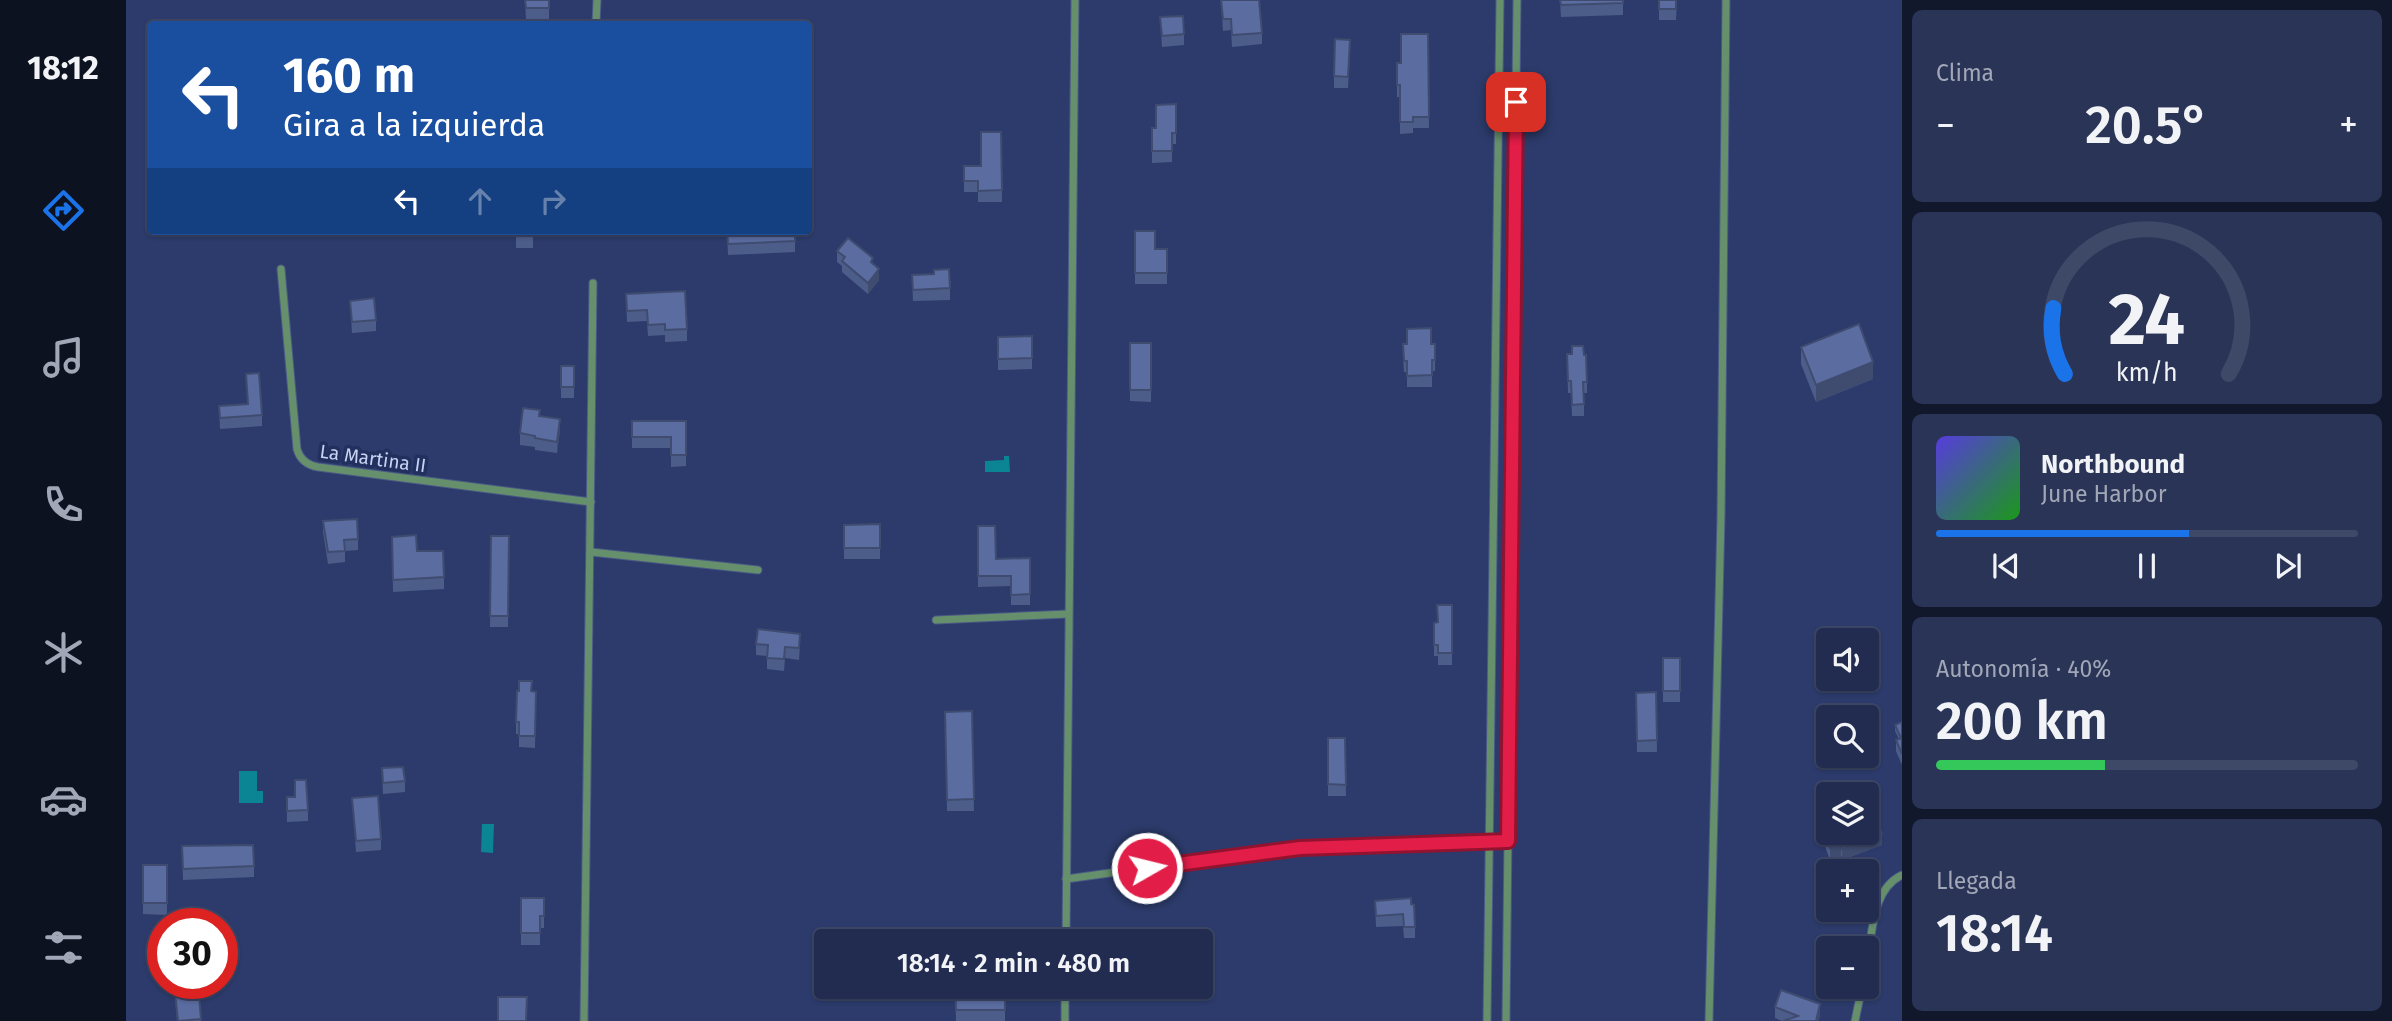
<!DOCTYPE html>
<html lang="es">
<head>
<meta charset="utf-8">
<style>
  :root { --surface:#212c50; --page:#293457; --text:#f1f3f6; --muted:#a2a7b7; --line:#3e4867; --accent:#1a73e8 }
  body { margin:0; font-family:"Fira Sans",sans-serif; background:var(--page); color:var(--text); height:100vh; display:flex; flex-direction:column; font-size:26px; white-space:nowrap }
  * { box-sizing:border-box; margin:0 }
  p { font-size:23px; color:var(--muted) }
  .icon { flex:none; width:38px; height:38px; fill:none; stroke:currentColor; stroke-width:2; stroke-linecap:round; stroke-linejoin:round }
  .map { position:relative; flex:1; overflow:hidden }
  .side { display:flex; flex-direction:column; gap:10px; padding:10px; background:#12182c; width:490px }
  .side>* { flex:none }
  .hud { position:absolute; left:21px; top:21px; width:665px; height:214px; border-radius:7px; box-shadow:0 2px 5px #0004,0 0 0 2px var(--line); background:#1a4fa0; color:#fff; overflow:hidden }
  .controls { position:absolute; left:1690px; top:628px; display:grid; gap:14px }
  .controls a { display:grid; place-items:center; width:63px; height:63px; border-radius:7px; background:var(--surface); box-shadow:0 2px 5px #0004,0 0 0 2px var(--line); font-size:35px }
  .speed { position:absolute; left:21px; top:908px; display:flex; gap:14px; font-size:35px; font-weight:700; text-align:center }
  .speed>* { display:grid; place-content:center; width:91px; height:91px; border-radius:50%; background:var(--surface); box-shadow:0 2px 5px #0004,0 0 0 2px var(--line); line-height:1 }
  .speed .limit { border:10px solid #d22; background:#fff; color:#111 }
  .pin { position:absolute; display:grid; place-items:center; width:60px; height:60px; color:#fff; margin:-30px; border-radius:14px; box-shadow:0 4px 10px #0006 }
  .me { position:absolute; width:77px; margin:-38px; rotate:82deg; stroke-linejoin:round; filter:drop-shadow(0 0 5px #0008) }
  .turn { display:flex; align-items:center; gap:24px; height:147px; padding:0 21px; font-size:32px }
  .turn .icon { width:91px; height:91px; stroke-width:2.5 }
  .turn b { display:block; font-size:49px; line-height:60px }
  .lanes { display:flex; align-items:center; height:66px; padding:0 21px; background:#0003; justify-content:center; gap:35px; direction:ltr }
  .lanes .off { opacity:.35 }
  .big { font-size:52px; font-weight:600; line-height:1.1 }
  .side .widget { flex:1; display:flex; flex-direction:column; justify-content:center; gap:10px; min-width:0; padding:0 24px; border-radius:10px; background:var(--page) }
  .side .dial { align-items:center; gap:0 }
  .dial svg { height:182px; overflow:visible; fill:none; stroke:var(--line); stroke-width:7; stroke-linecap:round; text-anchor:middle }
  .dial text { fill:var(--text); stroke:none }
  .song { display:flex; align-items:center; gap:21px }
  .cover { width:84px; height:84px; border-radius:10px; background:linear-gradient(135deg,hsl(250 70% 55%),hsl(120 70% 35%)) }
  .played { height:7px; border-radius:4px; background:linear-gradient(90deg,var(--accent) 60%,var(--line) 60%) }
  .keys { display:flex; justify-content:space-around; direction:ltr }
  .heat { display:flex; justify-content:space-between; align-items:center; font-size:38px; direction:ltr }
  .charge { height:10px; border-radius:5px; background:linear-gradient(90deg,#34c759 40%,var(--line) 0) }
  .trip { position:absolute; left:688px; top:929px; width:399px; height:70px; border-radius:7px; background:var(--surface); box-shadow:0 2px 5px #0004,0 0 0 2px var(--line); font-weight:600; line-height:70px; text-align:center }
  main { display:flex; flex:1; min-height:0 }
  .tabs { display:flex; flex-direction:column; width:126px; justify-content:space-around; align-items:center; background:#0d1220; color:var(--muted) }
  .tabs .icon { width:49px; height:49px }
  .tabs .on { color:var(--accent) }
  .tabs b { font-size:32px; color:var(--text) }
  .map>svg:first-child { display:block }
  .water { fill:#0b8493 }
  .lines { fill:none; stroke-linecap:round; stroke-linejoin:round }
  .street-casing { stroke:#4b5986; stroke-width:9 }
  .street { stroke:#66906c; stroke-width:7 }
  .wall { fill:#4d5d8a }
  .shaded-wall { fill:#3f4c70 }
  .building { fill:#5a6ca0; stroke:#3f4c70; stroke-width:2 }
  .route-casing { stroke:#92132f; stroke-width:18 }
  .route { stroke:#e11d48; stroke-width:12 }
  .labels { text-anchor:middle; stroke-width:7; stroke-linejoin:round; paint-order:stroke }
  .street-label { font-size:19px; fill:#c7d2f0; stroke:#22305f }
</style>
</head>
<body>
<main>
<nav class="tabs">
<b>18:12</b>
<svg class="icon on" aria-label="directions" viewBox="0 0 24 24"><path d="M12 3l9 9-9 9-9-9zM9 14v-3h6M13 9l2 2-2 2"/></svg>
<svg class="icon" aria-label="music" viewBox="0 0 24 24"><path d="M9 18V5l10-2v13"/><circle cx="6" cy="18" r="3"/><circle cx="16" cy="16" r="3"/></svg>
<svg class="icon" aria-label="phone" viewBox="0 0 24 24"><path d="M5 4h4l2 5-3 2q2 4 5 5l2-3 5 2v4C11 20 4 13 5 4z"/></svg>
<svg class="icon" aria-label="climate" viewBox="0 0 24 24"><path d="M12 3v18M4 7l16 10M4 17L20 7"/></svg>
<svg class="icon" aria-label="car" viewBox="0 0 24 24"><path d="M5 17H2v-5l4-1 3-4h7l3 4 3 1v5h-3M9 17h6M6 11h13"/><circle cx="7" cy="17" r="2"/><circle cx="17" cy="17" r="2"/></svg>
<svg class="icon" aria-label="filters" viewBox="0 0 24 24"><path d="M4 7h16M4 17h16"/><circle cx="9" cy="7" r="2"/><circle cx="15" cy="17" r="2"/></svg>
</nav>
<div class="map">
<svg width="1776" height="1021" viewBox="0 0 1776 1021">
  <rect width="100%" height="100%" fill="#2c3b6b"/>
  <g class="water">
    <path d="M878,456H883L884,472H859V461L878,460Z"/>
    <path d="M113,771H131V791H137V803H113Z"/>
    <path d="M356,824H368L367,853L355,852Z"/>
  </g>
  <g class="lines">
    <defs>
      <g id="street">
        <path d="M470,24L471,0"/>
        <path d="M155,269L171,449C174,460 181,465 192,467L465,502"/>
        <path d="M465,552L632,570"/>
        <path d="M810,620L942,614"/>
        <path d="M940,879L1158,849L1382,841"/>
        <path d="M940,942L949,0"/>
        <path d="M1741,960C1747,931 1746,889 1776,875"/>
        <path d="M458,1021L467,283"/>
        <path d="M939,1021V987"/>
        <path d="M1361,1021L1374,0"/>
        <path d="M1380,1021L1391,0"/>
        <path d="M1583,1021L1595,516L1600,0"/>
        <path d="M1729,1021L1736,987"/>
      </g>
    </defs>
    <use href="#street" class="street-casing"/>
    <use href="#street" class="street"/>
  </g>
  <g class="wall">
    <path d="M399,0H423V19L400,20Z"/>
    <path d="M1095,0L1136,33V44L1106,47L1105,30L1097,31Z"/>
    <path d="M1434,0H1497V15L1435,17Z"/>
    <path d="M1533,0H1551L1550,20H1533Z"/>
    <path d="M1034,17L1058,34V45L1036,47Z"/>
    <path d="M1302,34L1303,128H1287V133L1274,134V97H1271V63H1275Z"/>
    <path d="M1224,52L1222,88H1208V76Z"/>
    <path d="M1050,104V144H1046V162L1026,163V128H1030Z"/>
    <path d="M875,132L876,202H852V192H838V166H855Z"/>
    <rect x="390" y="231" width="17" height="17"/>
    <path d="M601,231H669V252L602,255Z"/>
    <path d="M1009,231L1029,249H1041V284H1009Z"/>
    <path d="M711,251L747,264L753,280L742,294L716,272V266L711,262Z"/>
    <path d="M786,275L824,288V300L787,301Z"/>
    <path d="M500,294L561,329V341L539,342V335L522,336L521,321L501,322Z"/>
    <path d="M224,301L250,320V331L226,333Z"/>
    <path d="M906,336V369L872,370V337Z"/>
    <path d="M1004,343H1025V402L1004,401Z"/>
    <path d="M1675,347L1747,379L1690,402L1675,364Z"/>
    <path d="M1441,354L1458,355L1461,382V393H1458V416H1446L1445,393H1442Z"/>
    <path d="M1277,355L1309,360V371H1306V387H1281V372H1278Z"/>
    <rect x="435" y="366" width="13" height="32"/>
    <path d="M120,374L136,415V426L94,429L93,406L122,404Z"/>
    <path d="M414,416L434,430L431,453L409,450V447L394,445V433Z"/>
    <path d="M506,421H560V466L545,467V448H506Z"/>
    <path d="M197,521L232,539V550L219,551V562L202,564L197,532Z"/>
    <path d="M754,524V559H718V525Z"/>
    <path d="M852,526L870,559L904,558V605H885V586L852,587Z"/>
    <path d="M365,536H383L382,627H364Z"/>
    <path d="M266,537L318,577V589L267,592Z"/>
    <path d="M1326,605V665H1312V656H1308V623L1311,622Z"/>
    <path d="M630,644L674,645L673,660L659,658L658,671L641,669V656L630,655Z"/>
    <rect x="1537" y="658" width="17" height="44"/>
    <path d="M405,691L410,692L409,748L393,747V734H390V722Z"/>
    <path d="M1530,692L1531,752H1511L1510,693Z"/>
    <path d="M846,711L848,811H821L819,712Z"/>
    <path d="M1776,722V765L1770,751V740L1773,739L1769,731V725Z"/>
    <path d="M1202,738H1219L1220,796H1202Z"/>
    <path d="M256,768L279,781V792L257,794Z"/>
    <path d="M161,797L182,810V821L161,822Z"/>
    <path d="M226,798L255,839V850L230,852Z"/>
    <path d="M1693,819L1756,845L1716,860L1715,856L1704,860L1693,830Z"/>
    <path d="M56,846L128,866V877L57,880Z"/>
    <path d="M17,865H41V915L17,914Z"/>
    <path d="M395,898H418V928H414V945H395Z"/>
    <path d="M1249,901L1285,904L1289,927V938H1278L1277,926L1250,927Z"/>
    <path d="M48,984H72L75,1021H51Z"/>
    <path d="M829,987H851V990H879V1021H830Z"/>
    <path d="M1649,1007L1694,1016L1692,1021H1656L1649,1018Z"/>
  </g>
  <g class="shaded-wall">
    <path d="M753,269V280L742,294V283Z"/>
    <path d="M1747,362V379L1690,402V385Z"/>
    <path d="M434,419V430L431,453V442Z"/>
    <path d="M1756,834V845L1716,860V849Z"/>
    <path d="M1715,844V856L1704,860V848Z"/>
    <path d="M1694,1004V1016L1692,1021H1690Z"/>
  </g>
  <g class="building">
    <path d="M399,0H423V8H400Z"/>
    <path d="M1095,0H1133L1136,33L1106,35L1105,19H1097Z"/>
    <path d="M1434,0H1497V3L1435,5Z"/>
    <rect x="1533" y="0" width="17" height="9"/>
    <path d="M1057,16L1058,34L1036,36L1034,17Z"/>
    <path d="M1275,34H1302L1303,117H1287V122H1274V85H1271V63H1275Z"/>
    <path d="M1209,39L1224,40L1222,77L1208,76Z"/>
    <path d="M1050,104V133H1046V151H1026V128H1030V105Z"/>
    <path d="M855,132H875L876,190L852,191V181H838V166H855Z"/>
    <rect x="390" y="231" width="17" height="5"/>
    <path d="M601,231H669V241L602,244Z"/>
    <path d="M1009,231H1029V249H1041V273H1009Z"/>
    <path d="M722,238L747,258L745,262L753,269L742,283L716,261L719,257L711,251Z"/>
    <path d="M823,269L824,288L787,290L786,275L808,274V270Z"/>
    <path d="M559,291L561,329L539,330V324L522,325L521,310L501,311L500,294Z"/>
    <path d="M248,298L250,320L226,322L224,301Z"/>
    <path d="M1733,324L1747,362L1690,385L1675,347Z"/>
    <path d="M1305,328V344H1309V360H1306V375L1281,376V361H1278L1277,344H1281V329Z"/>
    <path d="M906,336V358L872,359V337Z"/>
    <rect x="1004" y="343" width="21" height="47"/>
    <path d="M1446,346H1457L1458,355H1460L1461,382H1457L1458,404L1446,405L1445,381H1442L1441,354H1446Z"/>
    <rect x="435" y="366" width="13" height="21"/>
    <path d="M133,373L136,415L94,418L93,406L122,404L120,374Z"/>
    <path d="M397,408L414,410L413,416L434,419L431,442L409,438V436L394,433Z"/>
    <path d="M506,421H560V455H545V437H506Z"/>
    <path d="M231,519L232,539L218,540L219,551L202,552L197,521Z"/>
    <path d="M754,524V548H718V525Z"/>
    <path d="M852,526H869L870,559L904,558V594L885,595V576H852Z"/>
    <path d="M290,535L291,551H317L318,577L267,580L266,537Z"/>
    <path d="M365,536H383L382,616H364Z"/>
    <path d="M1311,605H1326V653H1312V645H1308V623L1312,622Z"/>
    <path d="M632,629L674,634L673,648L659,647L658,659L641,658L642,645L630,644Z"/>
    <rect x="1537" y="658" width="17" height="33"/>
    <path d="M393,681H406L405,691L410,692L409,736H393V722H390L391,691H393Z"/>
    <path d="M1530,692L1531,740L1511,741L1510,693Z"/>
    <path d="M846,711L848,799L821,800L819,712Z"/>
    <path d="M1776,722V738H1775L1769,725Z"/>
    <path d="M1202,738H1219L1220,785L1202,784Z"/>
    <path d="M1776,738V754L1770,740Z"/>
    <path d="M277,767L279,781L257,783L256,768Z"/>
    <path d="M169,780H180L182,810L161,811V797H169Z"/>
    <path d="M252,796L255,839L230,841L226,798Z"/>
    <path d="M1747,811L1756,834L1716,849L1715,844L1704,848L1693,819L1703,815V833H1741V813Z"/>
    <path d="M127,845L128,866L57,869L56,846Z"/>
    <rect x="17" y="865" width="24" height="38"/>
    <path d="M395,898H418V916H414V933H395Z"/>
    <path d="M1285,898V904L1288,905L1289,927H1278L1277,914L1250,916L1249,901Z"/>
    <path d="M48,984H72L75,1019L52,1021Z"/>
    <path d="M829,987H851V990H879V1010H830Z"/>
    <path d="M1655,990L1694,1004L1690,1021H1657L1672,1016L1649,1007Z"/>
    <path d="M372,997H401L400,1021H372Z"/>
  </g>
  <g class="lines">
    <defs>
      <path id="route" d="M1021,868L1174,848L1382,841L1390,102"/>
    </defs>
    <use href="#route" class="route-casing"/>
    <use href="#route" class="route"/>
  </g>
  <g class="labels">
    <g class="street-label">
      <text transform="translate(247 458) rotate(8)" y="7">La Martina II</text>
    </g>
  </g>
</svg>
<div class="controls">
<a><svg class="icon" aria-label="sound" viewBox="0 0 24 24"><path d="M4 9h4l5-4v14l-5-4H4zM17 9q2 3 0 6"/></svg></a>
<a><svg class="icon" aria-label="search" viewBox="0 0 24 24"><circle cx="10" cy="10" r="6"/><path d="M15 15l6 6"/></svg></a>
<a><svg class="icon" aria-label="layers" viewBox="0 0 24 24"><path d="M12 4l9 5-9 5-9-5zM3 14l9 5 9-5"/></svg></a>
<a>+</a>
<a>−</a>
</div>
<div class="speed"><div class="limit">30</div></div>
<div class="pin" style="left:1390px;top:102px;background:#d93025"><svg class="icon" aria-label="arrive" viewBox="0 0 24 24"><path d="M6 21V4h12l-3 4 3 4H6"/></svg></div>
<svg class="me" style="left:1021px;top:868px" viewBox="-20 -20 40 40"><circle r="17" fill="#e11d48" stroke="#fff" stroke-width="3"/><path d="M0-11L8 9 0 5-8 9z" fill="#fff"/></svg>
<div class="trip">18:14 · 2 min · 480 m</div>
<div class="hud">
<div class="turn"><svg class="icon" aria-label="left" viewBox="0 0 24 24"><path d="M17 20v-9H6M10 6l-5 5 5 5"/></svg><div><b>160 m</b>Gira a la izquierda</div></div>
<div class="lanes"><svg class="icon" aria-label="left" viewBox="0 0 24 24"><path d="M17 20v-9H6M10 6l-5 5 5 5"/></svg><svg class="icon off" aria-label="ahead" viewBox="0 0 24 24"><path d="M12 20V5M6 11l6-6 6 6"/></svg><svg class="icon off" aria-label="right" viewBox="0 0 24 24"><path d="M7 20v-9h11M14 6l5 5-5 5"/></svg></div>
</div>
</div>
<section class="side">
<div class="widget"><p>Clima</p>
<div class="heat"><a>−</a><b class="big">20.5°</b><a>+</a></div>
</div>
<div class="widget dial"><svg viewBox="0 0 100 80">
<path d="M14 69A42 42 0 1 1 86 69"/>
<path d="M14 69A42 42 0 0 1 9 40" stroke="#1a73e8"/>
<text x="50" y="56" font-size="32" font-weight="700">24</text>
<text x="50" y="72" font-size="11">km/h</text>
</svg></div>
<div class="widget">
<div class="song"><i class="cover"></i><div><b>Northbound</b><p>June Harbor</p></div></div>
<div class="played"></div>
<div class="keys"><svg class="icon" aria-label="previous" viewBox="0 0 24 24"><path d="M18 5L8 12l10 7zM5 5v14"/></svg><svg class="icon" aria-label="pause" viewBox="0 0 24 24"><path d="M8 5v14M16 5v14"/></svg><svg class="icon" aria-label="next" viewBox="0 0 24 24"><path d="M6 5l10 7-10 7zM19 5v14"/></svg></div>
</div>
<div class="widget"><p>Autonomía · 40%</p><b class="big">200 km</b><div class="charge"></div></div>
<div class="widget"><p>Llegada</p><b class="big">18:14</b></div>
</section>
</main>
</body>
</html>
